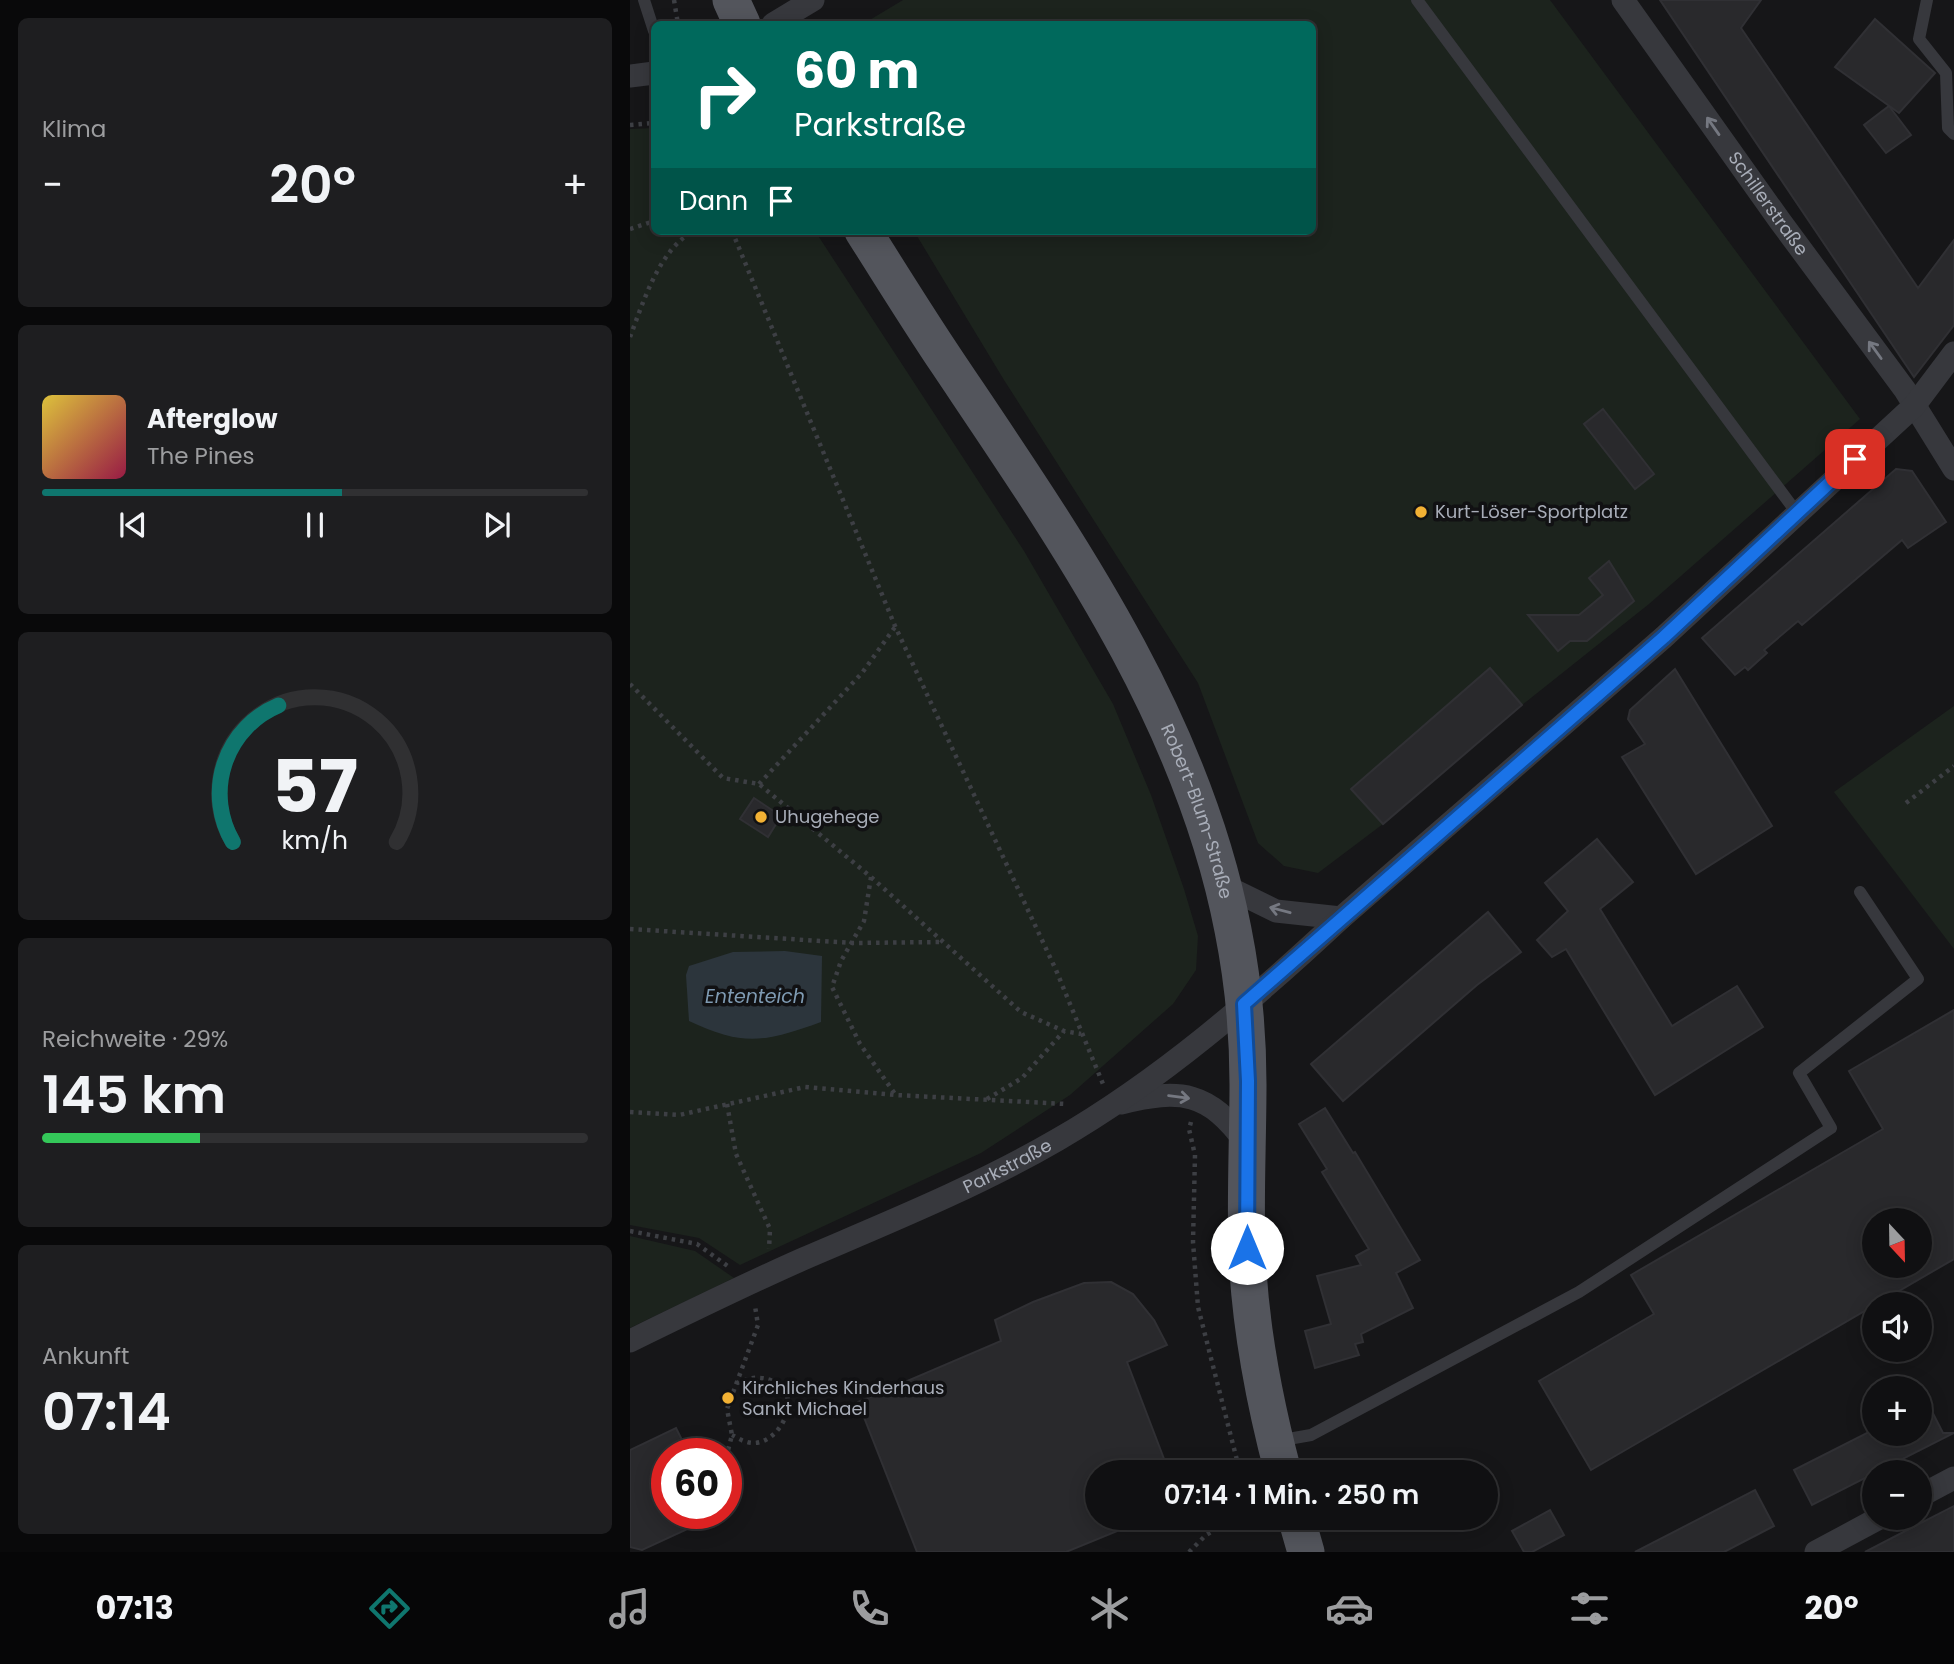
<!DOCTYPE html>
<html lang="de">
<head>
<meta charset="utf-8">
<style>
  :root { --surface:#101012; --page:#1e1e20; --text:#f1f3f6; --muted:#9c9d9f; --line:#303032; --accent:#0f766e }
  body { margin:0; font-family:Poppins,sans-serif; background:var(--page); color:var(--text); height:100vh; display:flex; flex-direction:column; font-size:26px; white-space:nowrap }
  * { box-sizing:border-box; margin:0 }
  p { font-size:23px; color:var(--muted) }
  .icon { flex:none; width:38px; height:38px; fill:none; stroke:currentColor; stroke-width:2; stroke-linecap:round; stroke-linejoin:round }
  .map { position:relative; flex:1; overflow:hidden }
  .drawer { display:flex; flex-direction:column; gap:18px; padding:18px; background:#09090a; width:630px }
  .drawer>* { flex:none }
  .top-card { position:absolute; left:21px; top:21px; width:665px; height:214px; border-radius:10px; box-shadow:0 4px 18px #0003,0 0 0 2px var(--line); background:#00695c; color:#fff; overflow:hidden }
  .needle { width:46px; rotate:158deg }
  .buttons { position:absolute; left:1232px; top:1208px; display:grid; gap:14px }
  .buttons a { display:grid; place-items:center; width:70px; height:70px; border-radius:50%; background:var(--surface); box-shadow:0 4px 18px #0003,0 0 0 2px var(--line); font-size:35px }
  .speed { position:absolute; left:21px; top:1438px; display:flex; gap:14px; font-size:35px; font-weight:700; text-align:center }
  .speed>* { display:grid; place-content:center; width:91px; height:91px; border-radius:50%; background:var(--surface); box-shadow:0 4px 18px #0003,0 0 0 2px var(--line); line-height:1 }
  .speed .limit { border:10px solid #d22; background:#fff; color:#111 }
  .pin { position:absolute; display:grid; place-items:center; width:60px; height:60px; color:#fff; margin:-30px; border-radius:14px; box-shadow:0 4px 10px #0006 }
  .me { position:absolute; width:77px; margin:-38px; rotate:0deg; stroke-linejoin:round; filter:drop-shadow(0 0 5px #0008) }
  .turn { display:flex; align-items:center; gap:24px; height:147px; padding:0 28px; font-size:32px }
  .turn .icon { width:91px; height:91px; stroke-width:2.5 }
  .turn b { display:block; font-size:49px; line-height:60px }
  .then { display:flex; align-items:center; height:66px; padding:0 28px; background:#0003; gap:14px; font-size:26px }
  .big { font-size:52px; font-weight:600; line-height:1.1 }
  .drawer .widget { flex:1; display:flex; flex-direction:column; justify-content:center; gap:10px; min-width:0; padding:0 24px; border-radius:10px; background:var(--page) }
  .drawer .dial { align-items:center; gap:0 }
  .dial svg { height:182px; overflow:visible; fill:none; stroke:var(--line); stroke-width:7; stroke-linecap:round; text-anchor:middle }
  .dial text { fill:var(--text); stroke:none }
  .song { display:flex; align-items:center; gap:21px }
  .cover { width:84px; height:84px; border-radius:10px; background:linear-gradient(135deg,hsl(50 70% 55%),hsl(340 70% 35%)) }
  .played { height:7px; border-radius:4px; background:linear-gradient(90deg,var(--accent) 55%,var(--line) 55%) }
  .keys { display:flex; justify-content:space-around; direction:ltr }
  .heat { display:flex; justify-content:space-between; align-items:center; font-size:38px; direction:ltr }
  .charge { height:10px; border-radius:5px; background:linear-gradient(90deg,#34c759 29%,var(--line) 0) }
  .trip { position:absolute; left:455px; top:1460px; width:413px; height:70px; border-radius:35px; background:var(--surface); box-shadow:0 4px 18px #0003,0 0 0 2px var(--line); font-weight:600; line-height:70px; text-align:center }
  .dock { display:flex; height:112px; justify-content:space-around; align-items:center; background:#060607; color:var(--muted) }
  .dock .icon { width:49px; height:49px }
  .dock .active { color:var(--accent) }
  .dock b { font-size:32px; color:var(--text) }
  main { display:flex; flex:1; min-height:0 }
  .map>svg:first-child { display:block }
  .green { fill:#1c231d }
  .water { fill:#2c353c }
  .building { fill:#29292c; stroke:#303034; stroke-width:2; fill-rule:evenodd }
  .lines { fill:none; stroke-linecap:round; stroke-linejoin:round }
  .path { stroke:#3d3f44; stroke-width:4.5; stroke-dasharray:3.5 5; stroke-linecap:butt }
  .service { stroke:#37383d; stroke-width:12 }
  .minor { stroke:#37383d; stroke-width:23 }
  .primary { stroke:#53555c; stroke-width:37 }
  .oneway { stroke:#757881 }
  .route-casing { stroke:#114b97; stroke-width:18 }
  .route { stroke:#1a73e8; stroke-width:12 }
  .poi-dot { fill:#f2b134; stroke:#111113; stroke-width:2.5 }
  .labels { text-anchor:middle; stroke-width:7; stroke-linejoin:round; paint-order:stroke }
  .street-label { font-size:18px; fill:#a8adb8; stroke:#111113 }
  .poi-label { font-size:18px; fill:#a8adb8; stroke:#111113; text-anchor:start }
  .water-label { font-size:19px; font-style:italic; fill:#7f9bb3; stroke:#111113 }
</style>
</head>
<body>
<main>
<section class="drawer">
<div class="widget"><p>Klima</p>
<div class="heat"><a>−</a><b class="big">20°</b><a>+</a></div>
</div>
<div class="widget">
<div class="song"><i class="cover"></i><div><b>Afterglow</b><p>The Pines</p></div></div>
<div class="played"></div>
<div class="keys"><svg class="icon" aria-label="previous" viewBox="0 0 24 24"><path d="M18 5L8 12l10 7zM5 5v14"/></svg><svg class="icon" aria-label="pause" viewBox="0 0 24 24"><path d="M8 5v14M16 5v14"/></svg><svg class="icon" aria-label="next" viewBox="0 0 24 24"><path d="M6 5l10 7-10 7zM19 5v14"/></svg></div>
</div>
<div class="widget dial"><svg viewBox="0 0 100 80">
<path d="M14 69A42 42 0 1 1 86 69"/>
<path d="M14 69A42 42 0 0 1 34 9" stroke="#0f766e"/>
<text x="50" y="56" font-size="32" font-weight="700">57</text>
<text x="50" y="72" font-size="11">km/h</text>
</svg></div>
<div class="widget"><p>Reichweite · 29%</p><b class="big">145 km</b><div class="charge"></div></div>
<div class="widget"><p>Ankunft</p><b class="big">07:14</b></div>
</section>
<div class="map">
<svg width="1324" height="1552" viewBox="0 0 1324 1552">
  <rect width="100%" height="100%" fill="#161618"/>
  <g class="green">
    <path d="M273,0H920L1230,419L1019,604L892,705L753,824L688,873L654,866L628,843L568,683L374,380L284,231H682V24H233Z"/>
    <path d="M24,128V231H185L394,551L483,704L521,795L554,889L568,936L566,970L543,1004L440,1095L351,1153L110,1265L69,1238L0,1225V129Z"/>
    <path d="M1324,706V949L1204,792Z"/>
    <path d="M0,1236L65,1251L104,1278L0,1328Z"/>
  </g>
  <path class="water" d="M155,951L192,956L191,1022C135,1042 114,1047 59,1021L56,975L59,966L103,952Z"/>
  <g class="building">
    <path d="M1030,0H1131L1111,28L1288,288L1324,240V325L1284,377Z"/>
    <path d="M1245,19L1305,73L1269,113L1205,67Z"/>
    <path d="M1259,106L1281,135L1256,153L1234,125Z"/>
    <path d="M973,409L1024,474L1005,489L954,424Z"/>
    <path d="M1266,469L1282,471L1316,522L1278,548L1272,540L1172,625L1168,621L1134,650L1137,653L1118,670L1115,667L1105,675L1072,638Z"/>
    <path d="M979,561L1004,601L957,641H940L928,651L898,615H949L973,595L959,578Z"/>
    <path d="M860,668L892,705L753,824L721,789Z"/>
    <path d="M1045,669L1142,826L1066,874L992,757L1015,744L998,719L1000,710Z"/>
    <path d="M124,798L151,816L138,837L110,819Z"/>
    <path d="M967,839L1003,882L970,909L1042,1026L1107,986L1133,1027L1025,1095L936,949L922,957L907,940L938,911L915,883Z"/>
    <path d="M858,912L891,952L847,985L713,1101L681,1064Z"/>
    <path d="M1324,1010V1259L961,1470L909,1381L1024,1314L1001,1275L1253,1129L1219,1071ZM1244,1220H1290V1265H1244Z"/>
    <path d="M695,1108L723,1153L725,1152L790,1260L766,1273L783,1308L731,1334L733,1342L725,1344L729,1355L685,1368L675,1331L701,1324L687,1276L731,1265L726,1256L739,1249L692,1172L697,1169L669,1124Z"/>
    <path d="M481,1282L503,1294L524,1320L537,1345L497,1362L539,1472H467V1517L519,1518L436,1552H287L228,1402L371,1341L365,1320L403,1302L454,1283Z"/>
    <path d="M1290,1388L1313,1433H1324L1182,1505L1164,1470L1237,1433H1290Z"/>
    <path d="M46,1428L59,1454H37V1514H90L12,1550L0,1547V1450Z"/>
    <path d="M1125,1490L1144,1526L1094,1552H1005Z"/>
    <path d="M1324,1506V1552H1235L1285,1526Z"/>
    <path d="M920,1510L934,1535L902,1552H894L882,1531Z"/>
  </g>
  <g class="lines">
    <g class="path">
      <path d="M44,0L48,24"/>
      <path d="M0,125L24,123"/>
      <path d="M0,229L24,221"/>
      <path d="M102,231L265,626L426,970L473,1084"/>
      <path d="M0,337C13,303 29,249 64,231"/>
      <path d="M0,684L93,778L129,784L241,877L391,1012L434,1031L451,1034"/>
      <path d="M129,784L232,673L265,627"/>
      <path d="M1276,803L1324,766"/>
      <path d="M241,877L234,921L211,961L202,987L230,1044L265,1094"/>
      <path d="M0,929L223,943L313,942"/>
      <path d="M357,1099L392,1078L434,1031"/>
      <path d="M97,1104L106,1154L140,1229L139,1249"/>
      <path d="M0,1112L49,1115L175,1087L266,1095L436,1104"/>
      <path d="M561,1122L559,1129L565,1155L563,1242L568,1307L610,1472"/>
      <path d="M0,1231L67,1244L99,1267"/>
      <path d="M102,1435C106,1437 112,1441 117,1442C147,1451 177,1395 143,1381C130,1376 120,1377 107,1383"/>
      <path d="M96,1458L102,1435L97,1409L128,1325L125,1306"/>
      <path d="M559,1552L576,1535L606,1517"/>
    </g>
    <g class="service">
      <path d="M14,0L24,31"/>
      <path d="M787,0L1167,513"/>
      <path d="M1297,0L1289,39L1316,73L1318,128L1324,134"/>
      <path d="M647,1441L681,1435L949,1292L1201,1128L1169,1073L1288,979L1230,892"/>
    </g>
    <g class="minor">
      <path id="s1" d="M993,0L1150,221L1275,390L1324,469"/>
      <path d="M143,24L183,0"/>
      <path d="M0,76L24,73"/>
      <path d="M593,885L646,911L711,918"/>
      <path d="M491,1103C551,1088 579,1092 616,1143"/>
      <path id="s2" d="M0,1341C57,1313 114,1285 173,1259C259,1222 346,1187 427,1140C531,1080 624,999 711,918L1034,637L1284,406L1324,353"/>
      <path d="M1290,1496L1324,1478"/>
      <path d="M1186,1552L1251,1517"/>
    </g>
    <g class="primary">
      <path d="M101,0L112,24"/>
      <path id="s3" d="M233,231C261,275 288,319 317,362C435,538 562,717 603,930C613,980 618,1033 618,1084C618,1140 615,1197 617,1253C620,1327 634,1400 653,1472"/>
      <path d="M666,1517L676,1552"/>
    </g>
  </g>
  <defs><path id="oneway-shaft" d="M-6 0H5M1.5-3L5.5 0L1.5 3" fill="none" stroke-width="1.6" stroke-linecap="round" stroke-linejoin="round" transform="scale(1.75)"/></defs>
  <g class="oneway">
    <use href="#oneway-shaft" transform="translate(1083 126) rotate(-125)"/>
    <use href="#oneway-shaft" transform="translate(1245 350) rotate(-126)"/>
    <use href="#oneway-shaft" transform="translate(650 910) rotate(-165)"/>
    <use href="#oneway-shaft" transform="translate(549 1097) rotate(7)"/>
  </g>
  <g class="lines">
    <defs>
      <path id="route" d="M617,1248L618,1081L614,1004L1034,637L1225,459"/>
    </defs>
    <use href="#route" class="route-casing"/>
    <use href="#route" class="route"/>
  </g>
  <g class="poi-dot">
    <circle cx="791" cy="512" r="7"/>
    <circle cx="131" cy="817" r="7"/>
    <circle cx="98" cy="1398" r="7"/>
  </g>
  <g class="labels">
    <g class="street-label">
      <text dy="6" stroke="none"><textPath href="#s1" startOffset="250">Schillerstraße</textPath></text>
      <text dy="6" stroke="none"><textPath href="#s3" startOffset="672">Robert-Blum-Straße</textPath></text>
      <text dy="6" stroke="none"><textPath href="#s2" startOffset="416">Parkstraße</textPath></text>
    </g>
    <g class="poi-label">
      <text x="805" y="518">Kurt-Löser-Sportplatz</text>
      <text x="145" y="823">Uhugehege</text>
      <text x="112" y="1394">Kirchliches Kinderhaus<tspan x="112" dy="21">Sankt Michael</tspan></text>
    </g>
    <g class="water-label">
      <text x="125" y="1003">Ententeich</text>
    </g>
  </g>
</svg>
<div class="buttons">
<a><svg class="needle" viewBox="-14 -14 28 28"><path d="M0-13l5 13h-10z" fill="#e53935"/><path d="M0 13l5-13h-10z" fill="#9c9d9f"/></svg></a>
<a><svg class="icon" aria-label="sound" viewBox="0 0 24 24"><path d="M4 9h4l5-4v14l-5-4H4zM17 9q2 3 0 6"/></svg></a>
<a>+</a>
<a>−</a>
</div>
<div class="speed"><div class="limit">60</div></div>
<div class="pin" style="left:1225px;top:459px;background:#d93025"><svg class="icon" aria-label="arrive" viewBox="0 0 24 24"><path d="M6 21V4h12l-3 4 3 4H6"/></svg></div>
<svg class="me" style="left:617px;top:1248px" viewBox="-20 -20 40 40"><circle r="19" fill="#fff"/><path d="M0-13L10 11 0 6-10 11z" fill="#1a73e8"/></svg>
<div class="trip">07:14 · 1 Min. · 250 m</div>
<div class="top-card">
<div class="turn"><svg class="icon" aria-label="right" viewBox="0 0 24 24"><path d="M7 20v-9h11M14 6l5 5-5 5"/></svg><div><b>60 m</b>Parkstraße</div></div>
<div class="then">Dann<svg class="icon" aria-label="arrive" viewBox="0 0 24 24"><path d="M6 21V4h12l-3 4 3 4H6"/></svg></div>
</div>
</div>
</main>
<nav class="dock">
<b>07:13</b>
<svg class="icon active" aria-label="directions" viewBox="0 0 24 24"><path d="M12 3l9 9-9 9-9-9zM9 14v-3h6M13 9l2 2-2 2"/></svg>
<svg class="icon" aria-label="music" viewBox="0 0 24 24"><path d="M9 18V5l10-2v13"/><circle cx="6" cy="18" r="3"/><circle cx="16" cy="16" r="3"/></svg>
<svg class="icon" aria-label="phone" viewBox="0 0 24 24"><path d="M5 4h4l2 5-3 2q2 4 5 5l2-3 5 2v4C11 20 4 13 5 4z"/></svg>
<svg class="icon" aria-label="climate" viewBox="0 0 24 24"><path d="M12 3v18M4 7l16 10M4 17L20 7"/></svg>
<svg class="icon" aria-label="car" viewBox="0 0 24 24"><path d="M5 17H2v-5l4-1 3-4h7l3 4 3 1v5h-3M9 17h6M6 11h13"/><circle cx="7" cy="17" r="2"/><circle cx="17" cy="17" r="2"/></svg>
<svg class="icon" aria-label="filters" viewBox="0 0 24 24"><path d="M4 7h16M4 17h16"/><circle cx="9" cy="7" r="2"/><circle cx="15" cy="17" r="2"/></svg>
<b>20°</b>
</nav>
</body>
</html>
